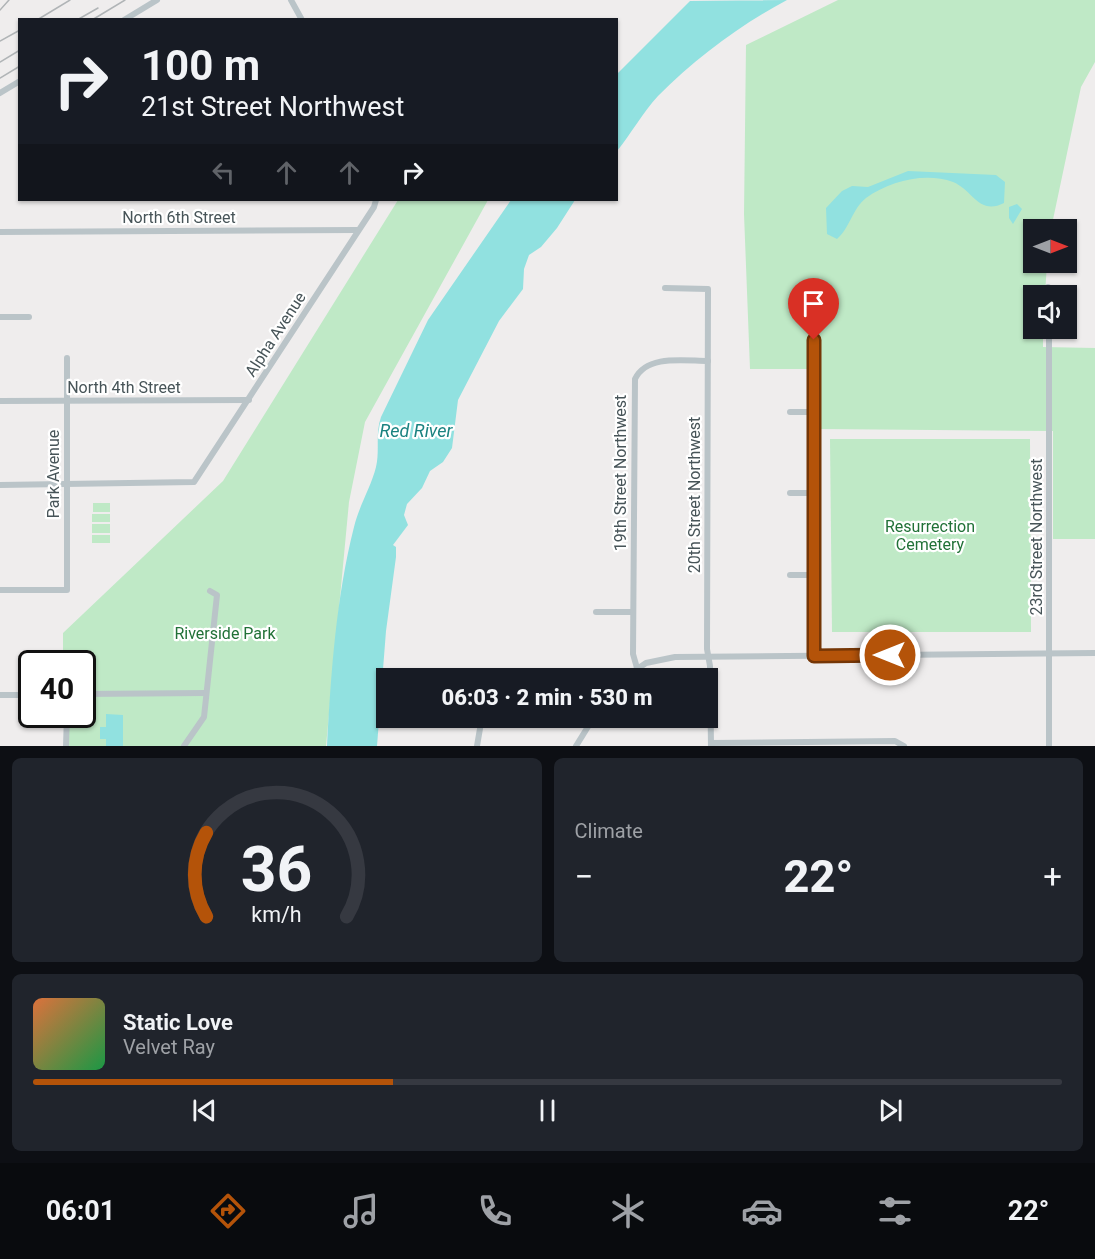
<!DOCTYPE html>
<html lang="en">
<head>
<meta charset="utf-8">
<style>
  :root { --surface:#171b24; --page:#20242c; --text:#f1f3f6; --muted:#9ea1a6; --line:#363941; --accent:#b45309 }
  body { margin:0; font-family:Roboto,sans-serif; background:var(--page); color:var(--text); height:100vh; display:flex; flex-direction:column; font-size:22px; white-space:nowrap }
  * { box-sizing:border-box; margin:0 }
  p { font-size:20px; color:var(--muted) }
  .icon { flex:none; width:33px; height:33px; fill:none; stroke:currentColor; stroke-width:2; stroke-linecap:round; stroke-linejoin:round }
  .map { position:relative; height:746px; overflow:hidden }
  .sheet { display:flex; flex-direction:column; gap:12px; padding:12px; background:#0d0f14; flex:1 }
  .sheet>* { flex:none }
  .top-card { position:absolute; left:18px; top:18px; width:600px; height:183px; border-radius:0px; box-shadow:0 2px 4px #0004; background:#171b24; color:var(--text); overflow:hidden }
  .needle { width:39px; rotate:90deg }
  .controls { position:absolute; left:1023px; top:219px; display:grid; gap:12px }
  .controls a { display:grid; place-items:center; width:54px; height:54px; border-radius:0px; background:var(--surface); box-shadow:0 2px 4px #0004; font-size:30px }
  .speed { position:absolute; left:18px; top:650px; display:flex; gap:12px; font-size:30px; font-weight:700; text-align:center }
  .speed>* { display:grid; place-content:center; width:78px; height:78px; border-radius:50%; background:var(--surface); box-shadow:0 2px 4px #0004; line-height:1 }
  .speed .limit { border:3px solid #111; border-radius:9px; background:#fff; color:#111 }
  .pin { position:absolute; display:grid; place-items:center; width:51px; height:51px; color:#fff; margin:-62px -26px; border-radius:50% 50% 50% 0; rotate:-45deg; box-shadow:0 0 6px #0007 }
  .pin .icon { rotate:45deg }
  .me { position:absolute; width:66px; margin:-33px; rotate:270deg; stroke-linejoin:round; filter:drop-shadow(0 0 4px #0008) }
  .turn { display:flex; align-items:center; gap:21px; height:126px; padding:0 24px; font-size:27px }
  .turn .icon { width:78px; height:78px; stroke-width:2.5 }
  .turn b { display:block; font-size:42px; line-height:51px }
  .lanes { display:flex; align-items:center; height:57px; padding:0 24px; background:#0003; justify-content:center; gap:30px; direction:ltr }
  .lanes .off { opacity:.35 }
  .big { font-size:45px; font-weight:800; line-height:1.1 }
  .sheet .card { flex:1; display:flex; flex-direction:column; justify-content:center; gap:9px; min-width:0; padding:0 21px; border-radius:9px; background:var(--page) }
  .sheet .dial { align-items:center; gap:0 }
  .dial svg { height:156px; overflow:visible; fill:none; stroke:var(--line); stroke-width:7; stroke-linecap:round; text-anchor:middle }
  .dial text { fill:var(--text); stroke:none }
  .song { display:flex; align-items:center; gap:18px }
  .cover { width:72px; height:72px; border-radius:9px; background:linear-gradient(135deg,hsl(20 70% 55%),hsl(140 70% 35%)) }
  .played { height:6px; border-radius:3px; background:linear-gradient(90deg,var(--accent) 35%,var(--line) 35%) }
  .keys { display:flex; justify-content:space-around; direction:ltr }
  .heat { display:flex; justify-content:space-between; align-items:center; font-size:33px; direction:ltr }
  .sheet .tiles { flex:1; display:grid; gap:12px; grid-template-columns:1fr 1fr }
  .card:last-child { grid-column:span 2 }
  .trip { position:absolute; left:376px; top:668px; width:342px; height:60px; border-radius:0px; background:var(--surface); box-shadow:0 2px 4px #0004; font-weight:800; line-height:60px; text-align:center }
  .menu { display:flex; height:96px; justify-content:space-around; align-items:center; background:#090b0e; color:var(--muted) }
  .menu .icon { width:42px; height:42px }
  .menu .current { color:var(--accent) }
  .menu b { font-size:27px; color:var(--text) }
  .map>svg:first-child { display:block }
  .green { fill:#bfe9c6 }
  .water { fill:#91e1e0 }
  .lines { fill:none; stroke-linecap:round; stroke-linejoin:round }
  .minor { stroke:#bac4c8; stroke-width:6 }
  .rail { stroke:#b0b4b6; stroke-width:1.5 }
  .route-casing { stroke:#753606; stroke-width:15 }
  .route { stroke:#b45309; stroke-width:10 }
  .labels { text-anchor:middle; stroke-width:4.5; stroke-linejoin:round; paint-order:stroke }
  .street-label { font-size:16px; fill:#475458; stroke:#fff }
  .park-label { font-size:16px; fill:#217137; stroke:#fff }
  .water-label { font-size:18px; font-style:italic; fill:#1a8280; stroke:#fff }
</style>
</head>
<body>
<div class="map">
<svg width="1095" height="746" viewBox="0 0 1095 746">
  <rect width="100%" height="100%" fill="#efeded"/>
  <g class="green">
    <path d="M838,0H1095V62L1081,87L1051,229L1034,230V262L1047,263L1045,295L1034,296V328L1043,329V347L1095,348V539H1053V431L820,429L819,369H750L744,214L746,45Z"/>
    <path d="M398,200H488L365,422L349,502L326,746H65L64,714H82V663H63V633L223,481Z"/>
    <path d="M830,439H1030L1031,632H832Z"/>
    <rect x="93" y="503" width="17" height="9"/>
    <rect x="92" y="514" width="18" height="8"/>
    <rect x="92" y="524" width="18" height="9"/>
    <rect x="92" y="535" width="18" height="8"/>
  </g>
  <g class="water">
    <path d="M787,0C740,25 696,58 658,96C643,112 631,134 617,151V74L690,1Z"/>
    <path d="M908,171L996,175L1005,182L1004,203C979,216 973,190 953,182C925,172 890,181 866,198C852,209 850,228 837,239L827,234L826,208L842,191L852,186L868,187Z"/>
    <path d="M511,200H575L557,228L541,247L529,255L524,269L523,289L499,321L458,400L452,448L443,462L430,471L422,488L407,504L404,515L408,525L393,545L396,547V557L386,631L377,746H327C331,673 336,598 354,527C359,506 371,487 376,467C380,450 375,434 381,417L428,320Z"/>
    <path d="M1017,204L1022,209L1013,224L1009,218V207Z"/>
    <path d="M106,714L123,715V746H106V739H100V727H106Z"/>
  </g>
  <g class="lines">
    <g class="minor">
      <path d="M291,0L302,20"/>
      <path d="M124,20L157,0"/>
      <path d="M0,93L20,81"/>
      <path d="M0,232L357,230"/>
      <path d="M1048,287V296"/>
      <path d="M665,288L708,289L707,649L710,666L711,746"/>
      <path d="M0,317H29"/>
      <path d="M1049,328V746"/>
      <path d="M814,340V656"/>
      <path d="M0,401L249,400"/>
      <path d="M790,412H813"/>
      <path d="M0,485L194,482L374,207L376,200"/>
      <path d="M790,493H813"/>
      <path d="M790,575H814"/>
      <path d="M0,590H67V358"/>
      <path d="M596,612H633"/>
      <path d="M637,668L633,654L635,379C647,354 685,361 708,361"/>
      <path d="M624,678L646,663L675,657L1095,653"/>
      <path d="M82,694L206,693"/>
      <path d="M0,695H32"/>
      <path d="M711,743L895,741L904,746"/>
      <path d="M66,746L67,714"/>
      <path d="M184,746L204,717L217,595L210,591"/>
      <path d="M477,746L482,717"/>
      <path d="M576,746L594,717"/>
    </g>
    <g class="rail">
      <path d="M0,10L9,0"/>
      <path d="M37,20L70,0"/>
      <path d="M77,20L98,8"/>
      <path d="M92,20L125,0"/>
      <path d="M0,41L20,30"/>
      <path d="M0,62L20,50"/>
      <path d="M0,78L20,66"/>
    </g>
  </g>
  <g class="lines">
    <defs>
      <path id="route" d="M814,340V656L890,655"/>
    </defs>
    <use href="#route" class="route-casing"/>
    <use href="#route" class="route"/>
  </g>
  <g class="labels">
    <g class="street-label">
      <text x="179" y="223">North 6th Street</text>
      <text transform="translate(275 334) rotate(-57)" y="6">Alpha Avenue</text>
      <text x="124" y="393">North 4th Street</text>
      <text transform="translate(620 473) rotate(-90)" y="6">19th Street Northwest</text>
      <text transform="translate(53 474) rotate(-90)" y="6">Park Avenue</text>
      <text transform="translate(694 495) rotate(-90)" y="6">20th Street Northwest</text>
      <text transform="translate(1036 537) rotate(-90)" y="6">23rd Street Northwest</text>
    </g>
    <g class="park-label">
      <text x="930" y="532">Resurrection<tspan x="930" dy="18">Cemetery</tspan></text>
      <text x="225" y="639">Riverside Park</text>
    </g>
    <g class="water-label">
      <text x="416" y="437">Red River</text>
    </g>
  </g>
</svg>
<div class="controls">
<a><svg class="needle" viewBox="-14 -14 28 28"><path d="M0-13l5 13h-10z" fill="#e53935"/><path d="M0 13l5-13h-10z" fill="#9ea1a6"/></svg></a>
<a><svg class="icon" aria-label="sound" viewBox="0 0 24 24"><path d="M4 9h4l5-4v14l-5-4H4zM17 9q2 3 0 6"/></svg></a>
</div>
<div class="speed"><div class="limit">40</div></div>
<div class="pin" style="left:814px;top:340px;background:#d93025"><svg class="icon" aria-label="arrive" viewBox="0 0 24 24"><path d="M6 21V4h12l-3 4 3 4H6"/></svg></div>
<svg class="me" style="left:890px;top:655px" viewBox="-20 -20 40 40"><circle r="17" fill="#b45309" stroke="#fff" stroke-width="3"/><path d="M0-11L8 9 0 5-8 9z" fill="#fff"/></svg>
<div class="trip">06:03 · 2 min · 530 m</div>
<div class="top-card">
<div class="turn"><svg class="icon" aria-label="right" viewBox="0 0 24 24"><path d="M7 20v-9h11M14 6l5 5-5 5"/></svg><div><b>100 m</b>21st Street Northwest</div></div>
<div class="lanes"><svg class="icon off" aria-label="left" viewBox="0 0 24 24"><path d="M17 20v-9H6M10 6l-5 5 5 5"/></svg><svg class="icon off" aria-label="ahead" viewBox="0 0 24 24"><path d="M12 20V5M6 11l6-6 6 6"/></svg><svg class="icon off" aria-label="ahead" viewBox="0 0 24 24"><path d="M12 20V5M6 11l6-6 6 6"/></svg><svg class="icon" aria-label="right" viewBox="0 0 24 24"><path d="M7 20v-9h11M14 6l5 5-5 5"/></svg></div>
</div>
</div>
<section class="sheet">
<div class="tiles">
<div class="card dial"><svg viewBox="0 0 100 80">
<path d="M14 69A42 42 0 1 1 86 69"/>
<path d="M14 69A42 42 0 0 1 14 26" stroke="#b45309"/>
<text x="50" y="56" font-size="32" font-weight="700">36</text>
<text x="50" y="72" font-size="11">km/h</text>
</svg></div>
<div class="card"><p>Climate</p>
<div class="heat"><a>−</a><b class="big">22°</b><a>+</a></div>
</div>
<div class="card">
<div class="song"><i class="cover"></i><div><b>Static Love</b><p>Velvet Ray</p></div></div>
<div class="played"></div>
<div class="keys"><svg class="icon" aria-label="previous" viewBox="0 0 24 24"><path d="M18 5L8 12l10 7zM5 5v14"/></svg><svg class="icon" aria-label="pause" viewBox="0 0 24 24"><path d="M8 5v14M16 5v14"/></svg><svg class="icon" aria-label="next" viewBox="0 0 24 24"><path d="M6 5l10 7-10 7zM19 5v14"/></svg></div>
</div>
</div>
</section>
<nav class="menu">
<b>06:01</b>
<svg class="icon current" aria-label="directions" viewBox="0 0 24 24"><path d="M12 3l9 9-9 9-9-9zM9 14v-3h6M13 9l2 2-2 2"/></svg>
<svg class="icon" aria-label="music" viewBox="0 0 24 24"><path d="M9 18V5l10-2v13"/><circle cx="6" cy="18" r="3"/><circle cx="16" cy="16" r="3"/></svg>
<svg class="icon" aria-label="phone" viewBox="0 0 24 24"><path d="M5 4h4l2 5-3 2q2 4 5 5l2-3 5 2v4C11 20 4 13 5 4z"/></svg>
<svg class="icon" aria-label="climate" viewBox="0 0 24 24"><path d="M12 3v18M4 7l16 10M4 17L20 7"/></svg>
<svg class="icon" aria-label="car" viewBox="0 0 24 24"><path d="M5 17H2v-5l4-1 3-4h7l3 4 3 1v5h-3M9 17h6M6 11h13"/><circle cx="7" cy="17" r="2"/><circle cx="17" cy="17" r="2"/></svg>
<svg class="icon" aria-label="filters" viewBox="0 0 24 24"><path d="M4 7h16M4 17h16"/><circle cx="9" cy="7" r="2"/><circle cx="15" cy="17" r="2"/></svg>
<b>22°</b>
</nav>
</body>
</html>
